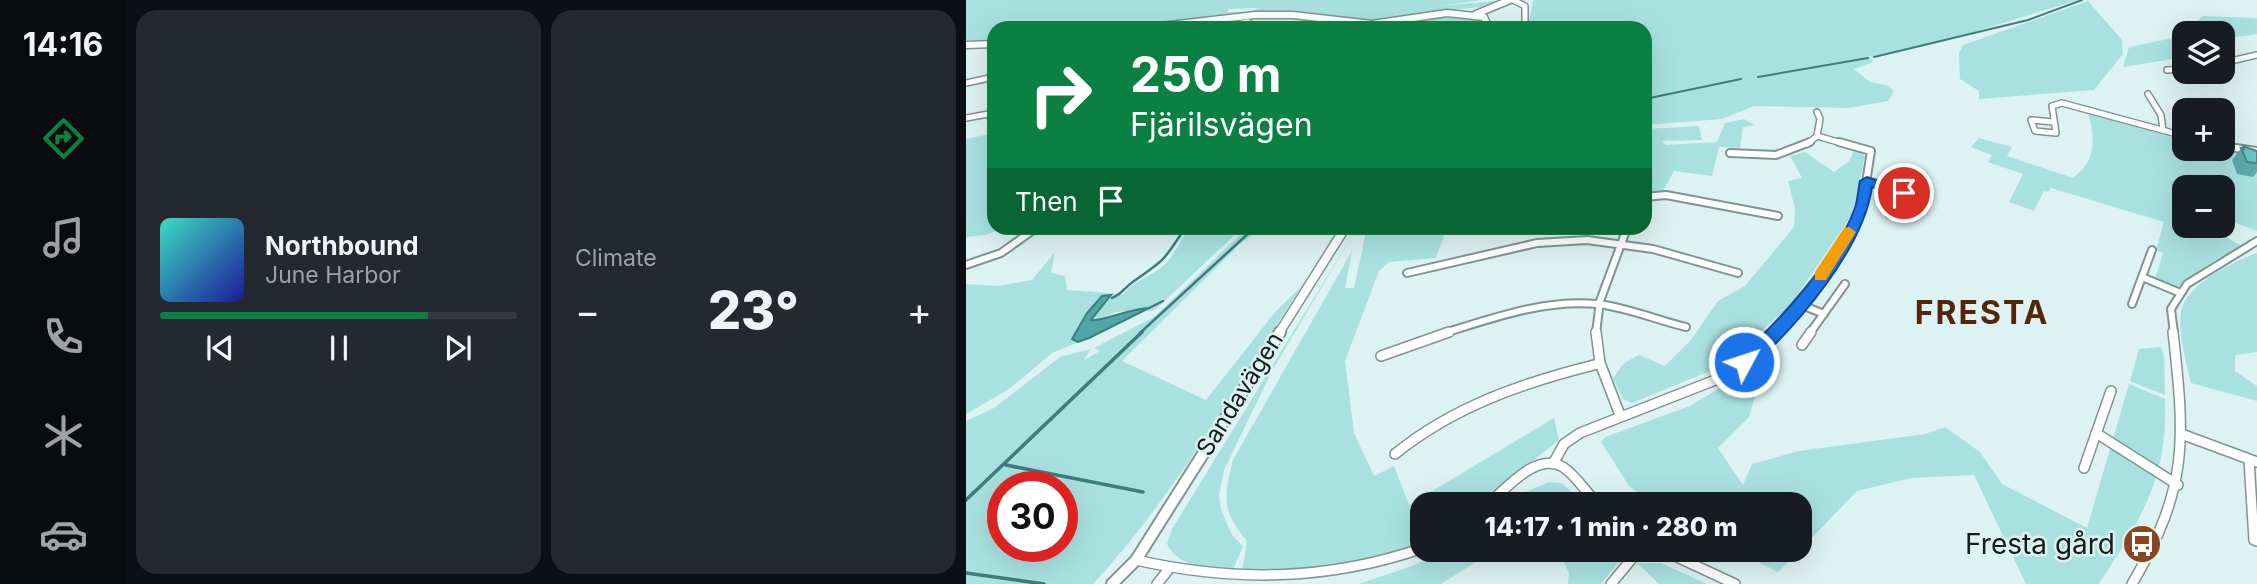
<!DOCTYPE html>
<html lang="en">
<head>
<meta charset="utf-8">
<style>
  :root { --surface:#171b24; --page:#242831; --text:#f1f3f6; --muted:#9ea1a6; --line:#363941; --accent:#0b8043 }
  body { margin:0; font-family:Inter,sans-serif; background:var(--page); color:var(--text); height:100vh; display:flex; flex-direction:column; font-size:26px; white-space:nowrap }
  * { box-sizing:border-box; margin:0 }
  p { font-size:23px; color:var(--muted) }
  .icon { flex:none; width:38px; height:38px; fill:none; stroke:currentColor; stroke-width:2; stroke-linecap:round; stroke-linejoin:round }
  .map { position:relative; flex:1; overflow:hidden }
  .sheet { display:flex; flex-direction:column; gap:10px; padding:10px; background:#0d0f14; width:840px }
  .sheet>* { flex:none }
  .hud { position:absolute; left:21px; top:21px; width:665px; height:214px; border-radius:21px; box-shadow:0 7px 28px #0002; background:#0b8043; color:#fff; overflow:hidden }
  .buttons { position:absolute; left:1206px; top:21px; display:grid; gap:14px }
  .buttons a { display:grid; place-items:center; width:63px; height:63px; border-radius:14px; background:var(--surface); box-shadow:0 7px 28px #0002; font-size:35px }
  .speed { position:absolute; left:21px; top:471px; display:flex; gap:14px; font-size:35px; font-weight:700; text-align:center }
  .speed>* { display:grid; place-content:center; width:91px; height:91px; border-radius:50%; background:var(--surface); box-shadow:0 7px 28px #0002; line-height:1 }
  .speed .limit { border:10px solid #d22; background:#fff; color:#111 }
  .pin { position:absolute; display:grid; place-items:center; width:60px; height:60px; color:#fff; margin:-30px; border:4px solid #fff; border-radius:50%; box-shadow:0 2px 7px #0007 }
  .me { position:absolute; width:77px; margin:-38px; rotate:50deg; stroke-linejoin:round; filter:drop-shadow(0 0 5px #0008) }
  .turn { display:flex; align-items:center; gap:24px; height:147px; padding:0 28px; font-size:32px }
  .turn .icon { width:91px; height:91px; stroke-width:2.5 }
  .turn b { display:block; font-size:49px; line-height:60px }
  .then { display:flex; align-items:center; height:66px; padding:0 28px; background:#0003; gap:14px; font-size:26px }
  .big { font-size:52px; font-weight:800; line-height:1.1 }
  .sheet .card { flex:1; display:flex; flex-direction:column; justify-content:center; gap:10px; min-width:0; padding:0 24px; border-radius:21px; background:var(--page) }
  .song { display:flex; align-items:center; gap:21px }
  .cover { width:84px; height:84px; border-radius:10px; background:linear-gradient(135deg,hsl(170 70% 55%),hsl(240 70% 35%)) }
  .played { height:7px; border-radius:4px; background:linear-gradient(90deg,var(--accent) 75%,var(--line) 75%) }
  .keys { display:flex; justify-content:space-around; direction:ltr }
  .heat { display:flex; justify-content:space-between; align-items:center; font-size:38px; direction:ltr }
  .sheet .tiles { flex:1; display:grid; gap:10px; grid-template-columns:repeat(2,1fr) }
  .trip { position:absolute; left:444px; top:492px; width:402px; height:70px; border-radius:21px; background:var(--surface); box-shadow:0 7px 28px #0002; font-weight:800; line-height:70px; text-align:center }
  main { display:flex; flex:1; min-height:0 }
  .dock { display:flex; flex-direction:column; width:126px; justify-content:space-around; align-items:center; background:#090b0e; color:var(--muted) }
  .dock .icon { width:49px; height:49px }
  .dock .current { color:var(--accent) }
  .dock b { font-size:32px; color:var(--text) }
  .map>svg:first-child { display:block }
  .green { fill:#a9e1e1; fill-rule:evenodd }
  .water { fill:#4ea6a7; stroke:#3d7d7d; stroke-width:2 }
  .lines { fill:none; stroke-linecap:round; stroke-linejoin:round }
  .stream-far2 { stroke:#3d7d7d; stroke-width:2 }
  .stream-far1 { stroke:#3d7d7d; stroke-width:2.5 }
  .stream { stroke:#3d7d7d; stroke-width:3.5 }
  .minor-far2-casing { stroke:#809494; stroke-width:8 }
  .minor-far1-casing { stroke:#809494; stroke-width:10 }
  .minor-casing { stroke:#809494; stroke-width:12 }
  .tertiary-far2-casing { stroke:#809494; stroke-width:9 }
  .tertiary-far1-casing { stroke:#809494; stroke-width:11 }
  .tertiary-casing { stroke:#809494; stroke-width:14 }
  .minor-far2 { stroke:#fff; stroke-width:5 }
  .minor-far1 { stroke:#fff; stroke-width:6 }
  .minor { stroke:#fff; stroke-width:9 }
  .tertiary-far2 { stroke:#fff; stroke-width:6 }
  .tertiary-far1 { stroke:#fff; stroke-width:8 }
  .tertiary { stroke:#fff; stroke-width:10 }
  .wall { fill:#5ea9a9 }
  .building { fill:#6dc4c5; stroke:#4c898a; stroke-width:2 }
  .route { fill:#1a73e8; stroke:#114b97; stroke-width:2 }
  .slow { fill:#f59e0b }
  .labels { text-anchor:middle; stroke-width:5; stroke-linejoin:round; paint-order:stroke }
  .street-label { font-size:24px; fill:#141c1c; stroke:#ddf2f2 }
  .near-poi-label { font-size:28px; fill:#141c1c; stroke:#ddf2f2; text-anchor:end }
  .district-label { font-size:32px; font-weight:bold; letter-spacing:2px; fill:#542509; stroke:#ddf2f2 }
</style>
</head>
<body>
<main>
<nav class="dock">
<b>14:16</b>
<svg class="icon current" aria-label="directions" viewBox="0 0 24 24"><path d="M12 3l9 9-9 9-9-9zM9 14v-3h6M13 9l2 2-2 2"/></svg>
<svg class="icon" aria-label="music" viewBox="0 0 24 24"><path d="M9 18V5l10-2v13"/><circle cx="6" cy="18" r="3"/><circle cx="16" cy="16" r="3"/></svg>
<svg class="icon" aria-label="phone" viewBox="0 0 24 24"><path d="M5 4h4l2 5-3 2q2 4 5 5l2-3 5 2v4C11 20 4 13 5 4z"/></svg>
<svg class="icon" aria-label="climate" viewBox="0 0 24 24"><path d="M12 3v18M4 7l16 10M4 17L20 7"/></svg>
<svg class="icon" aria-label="car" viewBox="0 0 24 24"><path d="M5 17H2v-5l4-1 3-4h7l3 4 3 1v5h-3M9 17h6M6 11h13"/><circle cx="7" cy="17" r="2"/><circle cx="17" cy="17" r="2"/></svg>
</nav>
<section class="sheet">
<div class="tiles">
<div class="card">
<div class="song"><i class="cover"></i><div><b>Northbound</b><p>June Harbor</p></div></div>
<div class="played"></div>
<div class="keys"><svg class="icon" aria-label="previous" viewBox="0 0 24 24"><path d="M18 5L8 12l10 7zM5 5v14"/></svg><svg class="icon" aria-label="pause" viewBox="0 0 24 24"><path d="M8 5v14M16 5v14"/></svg><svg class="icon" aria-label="next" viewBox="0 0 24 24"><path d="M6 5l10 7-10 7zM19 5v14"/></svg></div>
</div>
<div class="card"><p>Climate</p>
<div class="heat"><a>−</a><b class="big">23°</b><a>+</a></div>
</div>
</div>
</section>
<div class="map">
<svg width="1291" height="584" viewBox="0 0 1291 584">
  <rect width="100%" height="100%" fill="#ddf2f2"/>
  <g class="green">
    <path d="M0,0H516L474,6L538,0L514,7L478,11L511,18L517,28H362L370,26L375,20L283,13L292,8L263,9L261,12H272L171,28H28V41L0,40Z"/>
    <path d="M567,0H1112L998,35L904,57L907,62L888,69L904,82L920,85L928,91L922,101L882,108L788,106L756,119L679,125V28H562Z"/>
    <path d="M1122,1L1156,40L1157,54L1128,90L1013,99V91L994,79L993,53L997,45Z"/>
    <path d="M1237,16L1291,18V34L1270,37L1257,44L1256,33H1218V57L1157,67L1163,47L1212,37Z"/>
    <path d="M1122,112L1218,141V149H1246L1291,155V231L1257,218L1256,187H1218V226H1242L1277,247L1252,258L1211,287L1189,279L1197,253L1190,250L1198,222L1085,188L1082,192L1078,191L1068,211L1043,202L1057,174L1022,162L1026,155L1005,147L1013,138L1046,147L1041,156L1107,178C1131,160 1129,139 1122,112Z"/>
    <path d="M778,119L789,125L777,127L774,148L753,147L746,176L708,171L697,191L679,193V129L733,126L736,140L696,141L700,145L751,142L759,123Z"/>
    <path d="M28,133V228H38L19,235L0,237V139Z"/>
    <path d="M889,149L899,156L887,213L824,306L756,366L666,403L657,399L647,378L658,363L673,355L699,366L725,340L752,301L779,286L828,227L829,209L822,181L836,178L824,156L839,152L868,172L883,161Z"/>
    <path d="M224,228H276L190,309L181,312L183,309L150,312L130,321L125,320L139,302L136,297L112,342L123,338L86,353L43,389L0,414V284L32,286L66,280L89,252L85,273L99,276L101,290L158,294C167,280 187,276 198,265C210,254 214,240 224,228Z"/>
    <path d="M286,228L295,229L275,243L156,361L240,400L310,311L335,287C269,387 209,496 127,584H0V421L28,408L94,357L125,349L118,360L134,351L128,348L188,317L273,236ZM37,486H96V546H37Z"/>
    <path d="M391,228L307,369L258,470L253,495L255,510L266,535L277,546L267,570C243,568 213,568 201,544L206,529Z"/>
    <path d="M401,228H505L479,233L470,258L423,262L413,271L379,361L388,433L408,476L428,466L443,505L588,418L593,440L512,504H457V540L415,558L345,573L276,571L281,541C255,511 258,496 267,460L386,251L379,288H388Z"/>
    <path d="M1291,253V352L1269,355V371L1291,386V401L1225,383C1220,362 1212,333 1215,312C1219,285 1268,261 1291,253Z"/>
    <path d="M1195,347L1198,356L1199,395L1164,381L1173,349Z"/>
    <path d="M800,360L783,417L752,448L777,485L786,464L833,451L959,434L979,427L1014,452L1036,484L1121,528L1163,384L1199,399C1202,479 1175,519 1133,584H1060L1008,475L945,478L891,491L835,549V504H688L663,486L635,442L639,437L724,406Z"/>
    <path d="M583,482L596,483L618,504H542L555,494Z"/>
    <path d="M481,550H529L475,584H393L446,566Z"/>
    <path d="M592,550H662L635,584H602L603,573Z"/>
    <path d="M768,550H834L812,572Z"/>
    <path d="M671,563H695L741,584H693Z"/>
  </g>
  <path class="water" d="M145,295L125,320C136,322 165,308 183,308L123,338L112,342L106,339L121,313L136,296Z"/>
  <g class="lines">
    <g class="stream-far2">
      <path d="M908,57L1062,20L1116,0"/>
      <path d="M792,77L902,58"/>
      <path d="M679,99L775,79"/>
    </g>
    <g class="stream-far1">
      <path d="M146,298C156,294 159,287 168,281C200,259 198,260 219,228"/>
      <path d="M183,308L197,301"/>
      <path d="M174,333L286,230"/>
    </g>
    <g class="stream">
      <path d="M40,465L177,492"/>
      <path d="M0,500L176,332"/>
      <path d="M0,573L78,584"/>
    </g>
    <defs>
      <g id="minor-far2">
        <path d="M547,0L559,6V28"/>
        <path d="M246,28L282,22"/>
        <path d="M1256,63L1291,55"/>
        <path d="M1201,70L1218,69"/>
        <path d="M1234,72H1240"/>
        <path d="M0,83L28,77"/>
        <path d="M1182,94L1195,115L1197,130"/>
        <path d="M851,112L854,119L851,136"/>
        <path d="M0,118L28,113"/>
        <path d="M1087,122L1065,120L1069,131L1090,133L1086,106L1096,103L1218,136"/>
        <path d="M841,144L851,136L879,144"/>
      </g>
      <g id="minor-far1">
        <path d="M1256,146L1291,151"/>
        <path d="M764,153L810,155L844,142"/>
        <path d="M901,181L923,187"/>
        <path d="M679,197L700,195L812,216"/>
        <path d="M923,214L938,193L923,187L935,169"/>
        <path d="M0,265L35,253L70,228"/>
        <path d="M441,273L571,243L621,240L687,249L772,273"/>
        <path d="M1176,277L1212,292"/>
        <path d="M833,304L858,314"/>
        <path d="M1166,304L1186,250"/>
        <path d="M478,333C527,318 579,299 631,304C661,307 690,320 720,327"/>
        <path d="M630,333L634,301L661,228"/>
        <path d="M811,333L870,255L896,208L905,151L873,142"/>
        <path d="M844,333L879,284"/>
        <path d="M1208,333L1205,309L1221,284L1291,241"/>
      </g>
      <g id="minor">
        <path d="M630,332L634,363L654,415"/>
        <path d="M836,345L845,332"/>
        <path d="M415,356L483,332"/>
        <path d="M1130,433L1212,485"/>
        <path d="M1218,435L1291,462"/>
        <path d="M429,454C488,406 559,382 632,364"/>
        <path d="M1283,460L1288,540L1291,541"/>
        <path d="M588,462L598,444L614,433L762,375L812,332"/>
        <path d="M1118,468L1145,391"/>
        <path d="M522,504C540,489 571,451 597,467C611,476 620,493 632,504"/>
        <path d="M696,550L769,584"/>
        <path d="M170,560C268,582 361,581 457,548"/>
        <path d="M191,584L203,569"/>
        <path d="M645,584L673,550"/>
        <path d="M1166,584C1223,487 1219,440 1207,332"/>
      </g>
      <g id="tertiary-far2">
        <path d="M510,14L544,0"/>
        <path d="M178,28L289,15H327L406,24L481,13L518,17L523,28"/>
        <path d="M0,45L28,44"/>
      </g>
      <path id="tertiary-far1" d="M313,333L379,228"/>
      <path id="tertiary" d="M146,584L170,560L314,332"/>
    </defs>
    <use href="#minor-far2" class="minor-far2-casing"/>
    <use href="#minor-far1" class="minor-far1-casing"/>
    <use href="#minor" class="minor-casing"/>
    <use href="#tertiary-far2" class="tertiary-far2-casing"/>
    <use href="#tertiary-far1" class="tertiary-far1-casing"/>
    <use href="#tertiary" class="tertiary-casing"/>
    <use href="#minor-far2" class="minor-far2"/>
    <use href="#minor-far1" class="minor-far1"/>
    <use href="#minor" class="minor"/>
    <use href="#tertiary-far2" class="tertiary-far2"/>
    <use href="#tertiary-far1" class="tertiary-far1"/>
    <use href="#tertiary" class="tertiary"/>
  </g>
  <path class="wall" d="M1277,146L1291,151V172L1287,177L1271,174L1266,160Z"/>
  <path class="building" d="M1277,146L1291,151V163L1281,162L1275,148L1278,149Z"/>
  <path class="route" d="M901,177L945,193L938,197L906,187C897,249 831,327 784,367H772L769,362L772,357C811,325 872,256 889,208C892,199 892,189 894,181Z"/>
  <path class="slow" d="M883,227L890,232L860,280H849V272L878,228Z"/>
  <defs>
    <symbol id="bus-disc" viewBox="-11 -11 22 22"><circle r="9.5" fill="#8b451f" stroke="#ddf2f2"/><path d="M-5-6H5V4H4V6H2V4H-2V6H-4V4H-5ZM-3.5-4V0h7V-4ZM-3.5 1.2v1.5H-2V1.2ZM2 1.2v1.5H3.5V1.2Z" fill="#fff"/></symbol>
  </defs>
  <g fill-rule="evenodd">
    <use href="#bus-disc" x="1154" y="522" width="44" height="44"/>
  </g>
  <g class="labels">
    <g class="street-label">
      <text transform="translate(274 394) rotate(-58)" y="8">Sandavägen</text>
    </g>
    <g class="near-poi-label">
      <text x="1149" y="554">Fresta gård</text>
    </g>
    <g class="district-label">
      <text x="1016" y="324">FRESTA</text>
    </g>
  </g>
</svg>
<div class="buttons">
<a><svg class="icon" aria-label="layers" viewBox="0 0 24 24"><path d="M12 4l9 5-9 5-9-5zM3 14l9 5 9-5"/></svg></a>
<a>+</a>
<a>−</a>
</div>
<div class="speed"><div class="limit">30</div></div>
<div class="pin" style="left:938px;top:193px;background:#d93025"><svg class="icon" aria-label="arrive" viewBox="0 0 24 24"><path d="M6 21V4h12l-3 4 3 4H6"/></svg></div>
<svg class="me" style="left:778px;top:362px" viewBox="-20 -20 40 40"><circle r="17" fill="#1a73e8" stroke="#fff" stroke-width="3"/><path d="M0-11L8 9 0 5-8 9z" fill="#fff"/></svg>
<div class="trip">14:17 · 1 min · 280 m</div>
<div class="hud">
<div class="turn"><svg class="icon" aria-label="right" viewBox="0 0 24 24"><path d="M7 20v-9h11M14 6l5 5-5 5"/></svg><div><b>250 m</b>Fjärilsvägen</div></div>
<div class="then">Then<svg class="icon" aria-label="arrive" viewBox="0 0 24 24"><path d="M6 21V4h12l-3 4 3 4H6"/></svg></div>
</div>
</div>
</main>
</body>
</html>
